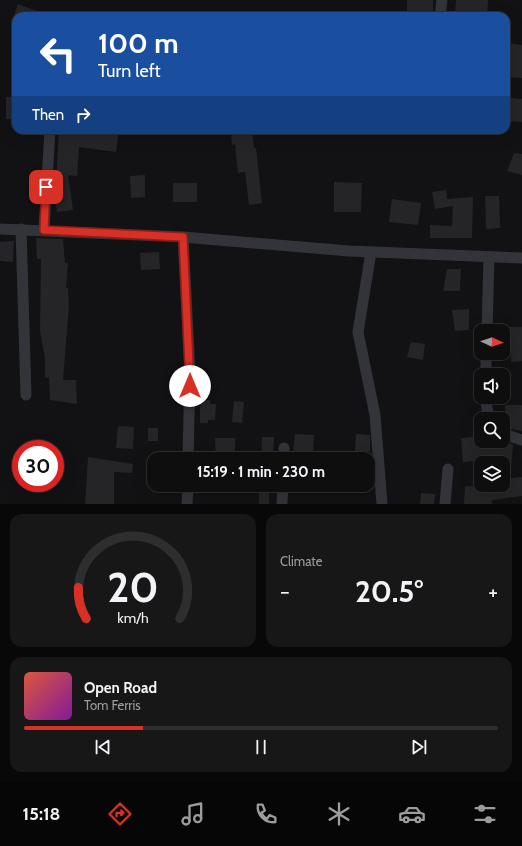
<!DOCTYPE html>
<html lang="en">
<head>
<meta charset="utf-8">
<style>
  :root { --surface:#0e0e0f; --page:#171718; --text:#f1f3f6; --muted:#9b9c9e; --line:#2e2e2f; --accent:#d93025 }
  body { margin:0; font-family:Cabin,sans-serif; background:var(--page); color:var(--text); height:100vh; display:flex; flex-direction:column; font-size:15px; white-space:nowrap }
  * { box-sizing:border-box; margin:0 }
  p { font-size:13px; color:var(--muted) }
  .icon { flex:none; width:22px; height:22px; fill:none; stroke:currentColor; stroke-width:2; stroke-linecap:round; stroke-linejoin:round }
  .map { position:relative; height:504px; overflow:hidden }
  .panel { display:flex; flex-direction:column; gap:10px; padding:10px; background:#080808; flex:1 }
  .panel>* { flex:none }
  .top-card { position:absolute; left:12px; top:12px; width:498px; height:122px; border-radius:12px; box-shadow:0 4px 16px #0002,0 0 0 1px var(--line); background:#1a4fa0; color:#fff; overflow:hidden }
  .needle { width:26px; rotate:93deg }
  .tools { position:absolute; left:474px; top:324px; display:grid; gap:8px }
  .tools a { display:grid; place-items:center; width:36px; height:36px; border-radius:8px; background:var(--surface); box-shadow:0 4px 16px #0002,0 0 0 1px var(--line); font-size:20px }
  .speed { position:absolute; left:12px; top:440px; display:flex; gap:8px; font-size:20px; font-weight:700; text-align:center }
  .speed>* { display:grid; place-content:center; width:52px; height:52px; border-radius:50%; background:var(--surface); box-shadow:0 4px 16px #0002,0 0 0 1px var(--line); line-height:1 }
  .speed .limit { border:6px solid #d22; background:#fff; color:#111 }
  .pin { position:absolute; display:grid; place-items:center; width:34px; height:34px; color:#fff; margin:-17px; border-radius:8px; box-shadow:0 2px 6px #0006 }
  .me { position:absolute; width:44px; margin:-22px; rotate:0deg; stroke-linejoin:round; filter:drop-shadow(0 0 3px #0008) }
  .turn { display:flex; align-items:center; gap:14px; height:84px; padding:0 20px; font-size:18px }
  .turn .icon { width:52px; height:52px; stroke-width:2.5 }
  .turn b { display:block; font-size:28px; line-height:34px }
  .then { display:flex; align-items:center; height:38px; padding:0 20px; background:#0003; gap:8px; font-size:15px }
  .big { font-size:30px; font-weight:800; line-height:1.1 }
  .panel .card { flex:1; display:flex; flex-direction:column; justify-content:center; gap:6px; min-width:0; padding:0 14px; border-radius:12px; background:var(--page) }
  .panel .dial { align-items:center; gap:0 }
  .dial svg { height:104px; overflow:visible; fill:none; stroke:var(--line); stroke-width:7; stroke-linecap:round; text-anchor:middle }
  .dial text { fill:var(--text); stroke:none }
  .song { display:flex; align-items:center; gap:12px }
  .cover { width:48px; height:48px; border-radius:6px; background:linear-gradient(135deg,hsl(10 70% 55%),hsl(290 70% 35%)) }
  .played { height:4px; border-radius:2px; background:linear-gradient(90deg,var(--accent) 25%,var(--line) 25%) }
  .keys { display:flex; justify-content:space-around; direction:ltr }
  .heat { display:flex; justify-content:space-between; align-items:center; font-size:22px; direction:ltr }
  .panel .tiles { flex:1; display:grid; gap:10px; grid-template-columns:1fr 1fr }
  .card:last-child { grid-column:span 2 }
  .trip { position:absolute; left:147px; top:452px; width:228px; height:40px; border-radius:12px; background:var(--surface); box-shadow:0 4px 16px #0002,0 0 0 1px var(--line); font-weight:800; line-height:40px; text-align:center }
  .dock { display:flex; height:64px; justify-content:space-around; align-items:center; background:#060606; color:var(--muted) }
  .dock .icon { width:28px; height:28px }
  .dock .on { color:var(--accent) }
  .dock b { font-size:18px; color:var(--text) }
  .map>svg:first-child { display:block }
  .building { fill:#252528 }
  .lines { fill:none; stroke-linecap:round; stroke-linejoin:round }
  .minor { stroke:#333439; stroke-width:11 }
  .route-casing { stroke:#8d1f18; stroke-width:10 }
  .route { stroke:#d93025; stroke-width:7 }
</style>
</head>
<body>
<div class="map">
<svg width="522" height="504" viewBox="0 0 522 504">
  <rect width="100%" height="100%" fill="#121214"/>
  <g class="building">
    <rect x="407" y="0" width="26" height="16"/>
    <path d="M456,0H488L487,15L455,12Z"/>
    <path d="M18,4L48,15V16H14Z"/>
    <path d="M506,43L522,45V78L506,77Z"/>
    <rect x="6" y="97" width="10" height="22"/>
    <path d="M510,98L522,99V122L508,121Z"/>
    <path d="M59,130H119L116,152L79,147L77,176L68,175L73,210L57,212L53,191L54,184L56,183Z"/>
    <path d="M252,130L254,148H256L262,203L249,205L245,172L238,173L235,144L232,145L231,132Z"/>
    <path d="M514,153L522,154V175L507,171Z"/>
    <path d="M145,175V197L131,198L130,176Z"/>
    <path d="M334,182L362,183L361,212H334Z"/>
    <rect x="173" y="183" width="24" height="19"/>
    <path d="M446,190L447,199L473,197L472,238H430V225L452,226L453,206L435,209L432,192Z"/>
    <path d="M485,196H499L500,228L486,229Z"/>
    <path d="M392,199L421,203L418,225L389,222Z"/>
    <path d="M36,238L63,239L65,263H68L66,288H68L69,306L63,380H76L77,404L50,400L49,377L45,378V358L40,331L41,259H37Z"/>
    <path d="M14,241L13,262L0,261V242Z"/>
    <path d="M159,252L160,269L141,270L140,253Z"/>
    <path d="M447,269H461L460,291H443Z"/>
    <path d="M469,309V330L455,331L452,310Z"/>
    <path d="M509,327H522V361L511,362Z"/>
    <path d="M411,342L425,344L423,360L407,357Z"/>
    <path d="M200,400H210V404H216L215,420H208V423H200Z"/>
    <path d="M234,401L244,402L242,423L232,422Z"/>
    <path d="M505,405H522V431L506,428Z"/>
    <path d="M118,426L134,427L133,449L116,448Z"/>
    <rect x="148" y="428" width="10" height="13"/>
    <path d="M295,434L314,435L313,454L293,453Z"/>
    <path d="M356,434L370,435V452L355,451Z"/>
    <path d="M481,436V441H502L513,445L511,467L503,466V463H497V459L463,462L461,438Z"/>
    <path d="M262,437H274L273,459H261Z"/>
    <path d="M215,438H235V458L216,459Z"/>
    <path d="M88,457L133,464L132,473L114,472V504H85Z"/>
    <path d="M522,477V496L492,500V504H464L465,486L502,488L503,479Z"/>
    <path d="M293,485H314V492L293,493Z"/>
    <path d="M259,490L269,491V504H259Z"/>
    <path d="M421,493L435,494L434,504H420Z"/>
  </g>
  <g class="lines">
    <g class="minor">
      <path d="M440,16L442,0"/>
      <path d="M0,229L183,237L349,251L522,258"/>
      <path d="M21,229L26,395"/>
      <path d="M44,230L50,130"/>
      <path d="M183,237L190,372L188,459"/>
      <path d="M371,252L358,332L375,415L382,504"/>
      <path d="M487,331L489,257"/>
      <path d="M486,375V353"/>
      <path d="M485,397L489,419"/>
      <path d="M503,434L522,440"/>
      <path d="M284,459V448"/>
      <path d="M187,504L188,485"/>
      <path d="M282,504L283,485"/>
      <path d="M445,504L448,469"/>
    </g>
  </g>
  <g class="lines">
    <defs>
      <path id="route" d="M46,187L44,230L183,237L190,386"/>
    </defs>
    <use href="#route" class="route-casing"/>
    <use href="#route" class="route"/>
  </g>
</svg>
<div class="tools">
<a><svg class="needle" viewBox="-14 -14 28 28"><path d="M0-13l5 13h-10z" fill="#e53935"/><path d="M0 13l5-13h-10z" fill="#9b9c9e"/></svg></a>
<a><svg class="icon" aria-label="sound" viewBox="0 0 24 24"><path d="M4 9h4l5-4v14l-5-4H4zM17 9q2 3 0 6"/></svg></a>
<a><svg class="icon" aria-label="search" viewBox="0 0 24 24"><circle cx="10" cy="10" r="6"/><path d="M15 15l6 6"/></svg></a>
<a><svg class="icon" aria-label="layers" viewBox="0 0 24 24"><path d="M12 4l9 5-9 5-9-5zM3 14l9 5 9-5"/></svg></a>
</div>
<div class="speed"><div class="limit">30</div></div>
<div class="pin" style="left:46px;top:187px;background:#d93025"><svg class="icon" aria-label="arrive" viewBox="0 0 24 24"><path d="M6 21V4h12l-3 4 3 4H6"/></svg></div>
<svg class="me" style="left:190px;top:386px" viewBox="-20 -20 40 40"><circle r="19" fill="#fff"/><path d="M0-13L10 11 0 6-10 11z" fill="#d93025"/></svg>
<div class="trip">15:19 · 1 min · 230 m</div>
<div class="top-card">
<div class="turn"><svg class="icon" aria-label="left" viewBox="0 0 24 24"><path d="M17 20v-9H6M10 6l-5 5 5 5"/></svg><div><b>100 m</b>Turn left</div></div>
<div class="then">Then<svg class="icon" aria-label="right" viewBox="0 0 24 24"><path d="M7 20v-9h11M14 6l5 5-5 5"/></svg></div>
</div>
</div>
<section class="panel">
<div class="tiles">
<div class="card dial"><svg viewBox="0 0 100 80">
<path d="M14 69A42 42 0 1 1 86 69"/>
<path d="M14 69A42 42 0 0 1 8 45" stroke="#d93025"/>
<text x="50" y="56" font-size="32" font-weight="700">20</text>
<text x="50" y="72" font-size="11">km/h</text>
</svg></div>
<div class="card"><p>Climate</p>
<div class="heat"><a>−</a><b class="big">20.5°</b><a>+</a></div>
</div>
<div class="card">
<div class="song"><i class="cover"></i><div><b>Open Road</b><p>Tom Ferris</p></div></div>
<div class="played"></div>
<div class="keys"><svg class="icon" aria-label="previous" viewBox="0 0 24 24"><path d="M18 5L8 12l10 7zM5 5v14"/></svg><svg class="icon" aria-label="pause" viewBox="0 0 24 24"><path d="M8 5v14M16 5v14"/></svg><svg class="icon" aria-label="next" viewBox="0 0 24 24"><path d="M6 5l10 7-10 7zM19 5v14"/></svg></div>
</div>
</div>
</section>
<nav class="dock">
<b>15:18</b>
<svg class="icon on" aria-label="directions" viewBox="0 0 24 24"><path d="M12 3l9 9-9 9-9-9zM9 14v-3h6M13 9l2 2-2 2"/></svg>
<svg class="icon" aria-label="music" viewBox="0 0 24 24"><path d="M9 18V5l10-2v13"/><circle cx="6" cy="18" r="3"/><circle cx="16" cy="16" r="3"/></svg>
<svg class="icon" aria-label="phone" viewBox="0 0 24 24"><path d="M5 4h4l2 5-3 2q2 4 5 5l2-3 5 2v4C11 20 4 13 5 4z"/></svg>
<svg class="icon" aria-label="climate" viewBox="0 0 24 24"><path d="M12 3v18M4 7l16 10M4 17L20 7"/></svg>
<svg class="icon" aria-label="car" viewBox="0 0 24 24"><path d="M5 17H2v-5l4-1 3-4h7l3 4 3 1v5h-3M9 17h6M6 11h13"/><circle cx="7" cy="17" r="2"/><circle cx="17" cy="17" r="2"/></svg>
<svg class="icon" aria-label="filters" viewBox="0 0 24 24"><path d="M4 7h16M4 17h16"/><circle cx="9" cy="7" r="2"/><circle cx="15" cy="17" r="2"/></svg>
</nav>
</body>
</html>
